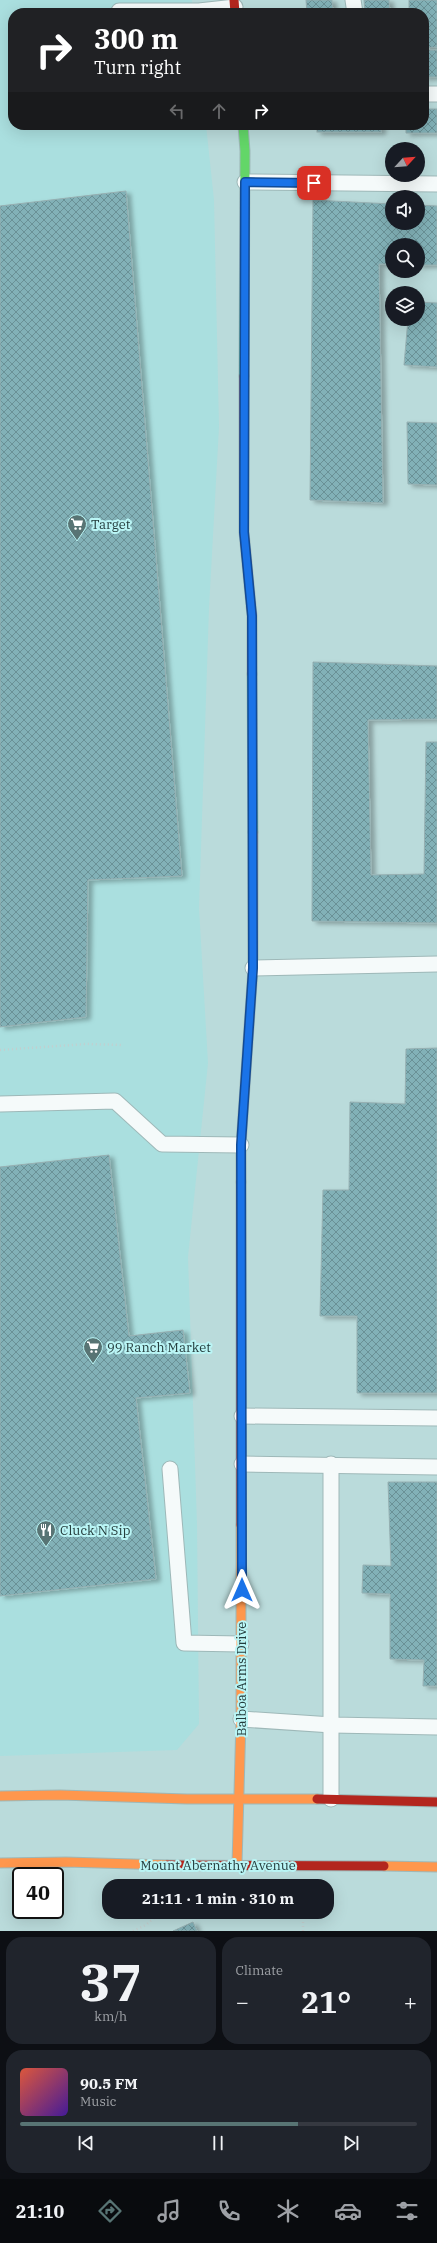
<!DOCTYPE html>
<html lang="en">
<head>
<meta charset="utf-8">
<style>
  :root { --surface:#171b24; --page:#20242c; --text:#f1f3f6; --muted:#9ea1a6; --line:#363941; --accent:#587474 }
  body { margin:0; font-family:"IBM Plex Serif",serif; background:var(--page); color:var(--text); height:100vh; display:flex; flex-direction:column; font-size:15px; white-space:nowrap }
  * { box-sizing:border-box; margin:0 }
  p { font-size:13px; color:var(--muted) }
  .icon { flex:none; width:22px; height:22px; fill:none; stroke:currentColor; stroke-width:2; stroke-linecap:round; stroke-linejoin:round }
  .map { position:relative; height:1931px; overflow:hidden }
  .details { display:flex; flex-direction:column; gap:6px; padding:6px; background:#0d0f14; flex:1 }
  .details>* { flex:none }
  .top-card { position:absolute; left:8px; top:8px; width:421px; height:122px; border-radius:16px; box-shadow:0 4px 16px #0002; background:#202124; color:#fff; overflow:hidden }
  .needle { width:26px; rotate:64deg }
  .controls { position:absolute; left:385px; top:142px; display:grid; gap:8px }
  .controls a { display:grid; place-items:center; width:40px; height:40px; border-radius:50%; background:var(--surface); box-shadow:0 4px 16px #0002; font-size:20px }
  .speed { position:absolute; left:12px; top:1867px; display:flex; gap:8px; font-size:20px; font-weight:700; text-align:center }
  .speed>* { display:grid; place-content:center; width:52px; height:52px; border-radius:50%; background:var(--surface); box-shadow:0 4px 16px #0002; line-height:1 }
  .speed .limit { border:2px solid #111; border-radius:6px; background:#fff; color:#111 }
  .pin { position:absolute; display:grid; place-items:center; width:34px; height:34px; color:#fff; margin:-17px; border-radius:8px; box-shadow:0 2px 6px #0006 }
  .me { position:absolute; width:44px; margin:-22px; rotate:0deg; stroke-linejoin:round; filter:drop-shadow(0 0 3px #0008) }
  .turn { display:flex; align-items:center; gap:14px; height:84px; padding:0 20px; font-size:18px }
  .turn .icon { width:52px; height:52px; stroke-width:2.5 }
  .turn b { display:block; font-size:28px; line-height:34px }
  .lanes { display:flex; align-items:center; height:38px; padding:0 20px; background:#0003; justify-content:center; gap:20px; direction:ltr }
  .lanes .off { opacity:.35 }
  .big { font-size:30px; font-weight:800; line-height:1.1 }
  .details .card { flex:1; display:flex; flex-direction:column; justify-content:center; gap:6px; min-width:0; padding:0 14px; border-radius:16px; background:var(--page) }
  .details .dial { align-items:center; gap:0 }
  .dial b { font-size:52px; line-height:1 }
  .song { display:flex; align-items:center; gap:12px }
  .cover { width:48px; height:48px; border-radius:6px; background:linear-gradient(135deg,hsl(10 70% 55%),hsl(260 70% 35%)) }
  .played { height:4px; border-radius:2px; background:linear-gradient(90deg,var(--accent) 70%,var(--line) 70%) }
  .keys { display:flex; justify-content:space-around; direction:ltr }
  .heat { display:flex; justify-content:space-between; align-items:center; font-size:22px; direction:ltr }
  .details .tiles { flex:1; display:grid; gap:6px; grid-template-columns:1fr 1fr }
  .card:last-child { grid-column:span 2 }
  .trip { position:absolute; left:102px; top:1879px; width:232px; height:40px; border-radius:16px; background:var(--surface); box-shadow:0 4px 16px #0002; font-weight:800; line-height:40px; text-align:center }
  .tab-bar { display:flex; height:64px; justify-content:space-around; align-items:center; background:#090b0e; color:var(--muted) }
  .tab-bar .icon { width:28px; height:28px }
  .tab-bar .on { color:var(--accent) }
  .tab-bar b { font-size:18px; color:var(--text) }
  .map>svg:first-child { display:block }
  .built { fill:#aadfdf }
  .building { fill:url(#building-cross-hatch); stroke:#96b0b2; filter:url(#shadow) }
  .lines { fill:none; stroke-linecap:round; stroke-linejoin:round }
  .lane-casing { stroke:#9eb8b8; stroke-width:17 }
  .fast-casing { stroke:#9eb8b8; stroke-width:11 }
  .slow-casing { stroke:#9eb8b8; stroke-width:11 }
  .jam-casing { stroke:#9eb8b8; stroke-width:11 }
  .path { stroke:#c4cece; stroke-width:2.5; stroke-dasharray:1 3; stroke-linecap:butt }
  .lane { stroke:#f5fafa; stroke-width:15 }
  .fast { stroke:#63d668; stroke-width:9 }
  .slow { stroke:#ff974d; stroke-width:9 }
  .jam { stroke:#b3261e; stroke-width:9 }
  .route-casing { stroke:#114b97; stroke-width:10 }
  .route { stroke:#1a73e8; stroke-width:7 }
  .labels { text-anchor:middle; stroke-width:4; stroke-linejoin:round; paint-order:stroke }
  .poi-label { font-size:13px; fill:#243c3c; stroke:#baf5f5; text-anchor:start }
  .street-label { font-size:13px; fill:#243c3c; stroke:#baf5f5 }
</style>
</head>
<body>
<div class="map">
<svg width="437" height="1931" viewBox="0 0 437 1931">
  <defs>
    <pattern id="building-cross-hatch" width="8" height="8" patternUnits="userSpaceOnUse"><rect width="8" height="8" fill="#82b1b7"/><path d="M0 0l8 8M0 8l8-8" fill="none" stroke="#6a9196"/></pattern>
    <filter id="shadow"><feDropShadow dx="4.5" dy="2.5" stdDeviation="2" flood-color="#0004"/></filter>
  </defs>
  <rect width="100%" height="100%" fill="#badbdb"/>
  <path class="built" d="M0,0H192L193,13H13V125H206L214,200L219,427L209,608L199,908L208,1063L188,1257L197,1524L199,1724L177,1750L0,1756Z"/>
  <g class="building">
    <path d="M306,0H332L333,13H307Z"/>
    <path d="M364,0H389L390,13H365Z"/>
    <path d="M409,0H437V47L424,48V13H409Z"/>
    <rect x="424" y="50" width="13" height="27"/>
    <path d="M424,109H437V133H406V125H424Z"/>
    <rect x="317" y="125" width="64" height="7"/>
    <path d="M126,191L182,876L88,880L86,1017L0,1027V206Z"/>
    <path d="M313,200L392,204V223H418V205L437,206V265H418V245H392V264H379L383,503L310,500Z"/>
    <path d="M418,302L437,303V367L404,365L408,319H418Z"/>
    <path d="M407,422L437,423V485L408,484Z"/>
    <path d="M313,662L437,666V719L368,720L371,875L424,874L426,742H437V923L312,921Z"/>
    <path d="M437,1048V1393H357V1316H320L323,1190H349L350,1102L405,1104L406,1049Z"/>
    <path d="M109,1155L129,1336L183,1330L190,1393L136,1398L156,1579L0,1596V1167Z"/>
    <path d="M388,1482H437V1686H423L424,1660L390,1659V1594L362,1593L363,1565L391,1566Z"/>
    <path d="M193,1922L197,1931H173Z"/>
  </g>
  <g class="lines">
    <defs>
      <g id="lane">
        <path d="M353,0L355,13"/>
        <path d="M119,11H199L235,7"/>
        <path d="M424,94H437"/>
        <path d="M245,182L437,184"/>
        <path d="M253,968L437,964"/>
        <path d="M0,1104L115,1101L162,1144L241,1145"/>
        <path d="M242,1416L437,1418"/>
        <path d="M242,1464L437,1467"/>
        <path d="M170,1469L184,1643L241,1644"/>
        <path d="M241,1719L332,1725L437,1727"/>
        <path d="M331,1799V1464"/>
      </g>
      <g id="fast">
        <path d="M243,125L245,151L244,376"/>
        <path d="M252,674L253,832"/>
      </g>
      <g id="slow">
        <path d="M241,1182V1145L253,968V832"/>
        <path d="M0,1796L60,1795L187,1799H317"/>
        <path d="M0,1863L66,1862L167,1865"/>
        <path d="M237,1865L241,1719V1525"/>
        <path d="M384,1866L437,1867"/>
      </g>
      <g id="jam">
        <path d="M234,0L235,13"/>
        <path d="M244,376V532L252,616V674"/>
        <path d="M241,1182V1525"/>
        <path d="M317,1799L437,1802"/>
        <path d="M167,1865L384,1866"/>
      </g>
    </defs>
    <use href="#lane" class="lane-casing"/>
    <use href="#fast" class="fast-casing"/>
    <use href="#slow" class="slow-casing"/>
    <use href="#jam" class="jam-casing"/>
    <g class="path">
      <path d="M0,1050L86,1044L123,1045"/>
      <path d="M133,1931L146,1925L161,1912"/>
      <path d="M303,1931V1912"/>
    </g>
    <use href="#lane" class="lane"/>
    <use href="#fast" class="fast"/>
    <use href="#slow" class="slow"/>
    <use href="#jam" class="jam"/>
  </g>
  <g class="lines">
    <defs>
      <path id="route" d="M242,1590L241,1145L253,968L252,616L244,532L245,182L314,183"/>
    </defs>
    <use href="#route" class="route-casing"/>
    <use href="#route" class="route"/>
  </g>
  <defs>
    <symbol id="supermarket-pin" viewBox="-11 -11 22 30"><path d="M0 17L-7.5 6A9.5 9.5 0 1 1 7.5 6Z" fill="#587474" stroke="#baf5f5"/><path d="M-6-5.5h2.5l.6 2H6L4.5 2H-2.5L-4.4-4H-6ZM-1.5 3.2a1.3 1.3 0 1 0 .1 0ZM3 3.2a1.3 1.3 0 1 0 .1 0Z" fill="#fff"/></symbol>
    <symbol id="restaurant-pin" viewBox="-11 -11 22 30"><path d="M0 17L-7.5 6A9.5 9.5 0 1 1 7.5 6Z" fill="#587474" stroke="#baf5f5"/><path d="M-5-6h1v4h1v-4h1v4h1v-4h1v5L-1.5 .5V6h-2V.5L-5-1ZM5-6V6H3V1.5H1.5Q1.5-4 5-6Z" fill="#fff"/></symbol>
  </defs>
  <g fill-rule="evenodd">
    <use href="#supermarket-pin" x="66" y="513" width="22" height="30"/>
    <use href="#supermarket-pin" x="82" y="1336" width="22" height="30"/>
    <use href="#restaurant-pin" x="35" y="1519" width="22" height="30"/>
  </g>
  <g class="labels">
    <g class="poi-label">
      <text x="91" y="529">Target</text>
      <text x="107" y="1352">99 Ranch Market</text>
      <text x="60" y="1535">Cluck N Sip</text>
    </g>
    <g class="street-label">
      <text transform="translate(241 1679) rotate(-90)" y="5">Balboa Arms Drive</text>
      <text x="218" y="1870">Mount Abernathy Avenue</text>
    </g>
  </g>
</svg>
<div class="controls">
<a><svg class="needle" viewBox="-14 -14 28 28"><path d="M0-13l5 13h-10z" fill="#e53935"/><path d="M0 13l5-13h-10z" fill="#9ea1a6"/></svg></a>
<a><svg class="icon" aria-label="sound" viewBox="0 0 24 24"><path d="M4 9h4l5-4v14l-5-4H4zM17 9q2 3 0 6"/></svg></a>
<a><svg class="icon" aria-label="search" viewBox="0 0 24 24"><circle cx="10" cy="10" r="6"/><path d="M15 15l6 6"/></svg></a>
<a><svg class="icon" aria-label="layers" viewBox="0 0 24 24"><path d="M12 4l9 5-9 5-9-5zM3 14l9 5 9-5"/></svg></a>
</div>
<div class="speed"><div class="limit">40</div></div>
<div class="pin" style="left:314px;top:183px;background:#d93025"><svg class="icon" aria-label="arrive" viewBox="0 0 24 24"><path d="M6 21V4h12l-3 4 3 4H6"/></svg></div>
<svg class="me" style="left:242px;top:1590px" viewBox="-20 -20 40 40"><path d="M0-17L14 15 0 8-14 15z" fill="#1a73e8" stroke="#fff" stroke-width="4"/></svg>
<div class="trip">21:11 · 1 min · 310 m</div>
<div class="top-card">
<div class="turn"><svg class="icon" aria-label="right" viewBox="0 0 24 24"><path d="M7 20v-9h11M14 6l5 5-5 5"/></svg><div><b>300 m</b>Turn right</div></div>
<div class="lanes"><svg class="icon off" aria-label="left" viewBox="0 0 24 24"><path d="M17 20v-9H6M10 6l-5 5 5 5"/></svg><svg class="icon off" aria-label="ahead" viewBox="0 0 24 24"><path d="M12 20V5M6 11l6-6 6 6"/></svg><svg class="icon" aria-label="right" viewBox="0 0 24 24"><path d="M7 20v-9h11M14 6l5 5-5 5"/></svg></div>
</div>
</div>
<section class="details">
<div class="tiles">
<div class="card dial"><b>37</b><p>km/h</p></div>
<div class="card"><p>Climate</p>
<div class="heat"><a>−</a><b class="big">21°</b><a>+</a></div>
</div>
<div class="card">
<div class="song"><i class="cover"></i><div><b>90.5 FM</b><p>Music</p></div></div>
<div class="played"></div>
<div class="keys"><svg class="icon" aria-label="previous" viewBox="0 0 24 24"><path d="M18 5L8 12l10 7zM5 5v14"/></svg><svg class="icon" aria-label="pause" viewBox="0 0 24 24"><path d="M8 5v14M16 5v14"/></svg><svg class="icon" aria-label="next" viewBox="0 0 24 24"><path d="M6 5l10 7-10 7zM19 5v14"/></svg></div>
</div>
</div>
</section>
<nav class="tab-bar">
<b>21:10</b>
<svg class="icon on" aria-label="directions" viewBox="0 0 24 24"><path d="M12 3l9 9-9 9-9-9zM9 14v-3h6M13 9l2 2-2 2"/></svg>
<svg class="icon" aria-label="music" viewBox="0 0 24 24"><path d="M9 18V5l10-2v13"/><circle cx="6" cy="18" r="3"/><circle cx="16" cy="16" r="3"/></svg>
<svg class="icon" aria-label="phone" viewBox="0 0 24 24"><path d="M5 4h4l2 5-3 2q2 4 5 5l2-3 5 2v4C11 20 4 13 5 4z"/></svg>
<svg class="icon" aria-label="climate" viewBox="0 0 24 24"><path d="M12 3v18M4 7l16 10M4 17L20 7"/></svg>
<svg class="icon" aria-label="car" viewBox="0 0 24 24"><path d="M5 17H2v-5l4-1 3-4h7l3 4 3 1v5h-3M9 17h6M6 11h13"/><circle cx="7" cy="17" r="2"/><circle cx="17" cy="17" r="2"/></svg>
<svg class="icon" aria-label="filters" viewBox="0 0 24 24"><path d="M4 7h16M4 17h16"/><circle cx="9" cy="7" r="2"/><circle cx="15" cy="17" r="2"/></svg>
</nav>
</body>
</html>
